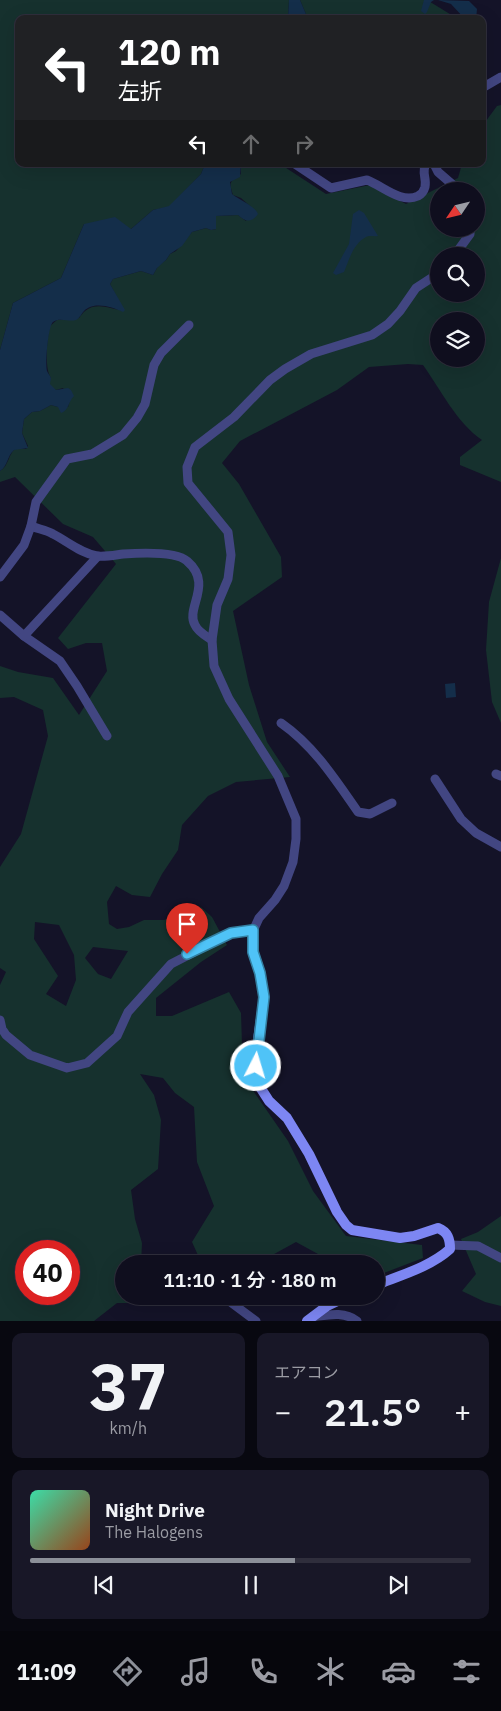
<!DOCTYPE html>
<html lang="ja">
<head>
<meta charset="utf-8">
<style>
  :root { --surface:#0f0e1e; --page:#181727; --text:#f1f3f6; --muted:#9b9ca4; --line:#2f2e3c; --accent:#8c9099 }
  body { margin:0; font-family:"IBM Plex Sans","Noto Sans JP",sans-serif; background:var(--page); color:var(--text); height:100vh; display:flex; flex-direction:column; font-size:19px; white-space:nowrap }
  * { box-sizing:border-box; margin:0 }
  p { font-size:16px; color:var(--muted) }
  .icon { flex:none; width:28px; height:28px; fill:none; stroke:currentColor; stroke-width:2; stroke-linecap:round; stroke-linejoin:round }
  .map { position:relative; height:1321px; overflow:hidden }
  .side { display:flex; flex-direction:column; gap:12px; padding:12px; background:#080810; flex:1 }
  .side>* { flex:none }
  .top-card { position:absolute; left:15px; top:15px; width:471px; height:152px; border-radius:10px; box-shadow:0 5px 20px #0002,0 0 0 1px var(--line); background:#202124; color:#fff; overflow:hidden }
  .needle { width:32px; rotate:235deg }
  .fabs { position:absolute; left:430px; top:182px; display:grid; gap:10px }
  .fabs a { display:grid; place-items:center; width:55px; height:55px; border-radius:50%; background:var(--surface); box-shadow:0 5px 20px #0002,0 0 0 1px var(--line); font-size:25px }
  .speed { position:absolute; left:15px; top:1240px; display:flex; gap:10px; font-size:25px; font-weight:700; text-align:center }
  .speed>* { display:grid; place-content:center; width:65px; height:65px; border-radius:50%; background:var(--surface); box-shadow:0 5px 20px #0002,0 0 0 1px var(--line); line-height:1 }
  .speed .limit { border:8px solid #d22; background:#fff; color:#111 }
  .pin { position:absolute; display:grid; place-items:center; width:42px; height:42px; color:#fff; margin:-51px -21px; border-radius:50% 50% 50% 0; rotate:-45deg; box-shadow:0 0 5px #0007 }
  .pin .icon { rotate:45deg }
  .me { position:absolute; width:55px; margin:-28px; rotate:5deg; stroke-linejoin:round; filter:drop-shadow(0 0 4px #0008) }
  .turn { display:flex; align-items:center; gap:18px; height:105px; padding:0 20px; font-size:22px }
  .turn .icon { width:65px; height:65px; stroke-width:2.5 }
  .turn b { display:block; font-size:35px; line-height:42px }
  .lanes { display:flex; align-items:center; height:48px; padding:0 20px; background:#0003; justify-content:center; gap:25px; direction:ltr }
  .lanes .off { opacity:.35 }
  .big { font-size:38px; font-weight:600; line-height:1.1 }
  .side .card { flex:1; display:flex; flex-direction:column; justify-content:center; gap:8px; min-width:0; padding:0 18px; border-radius:10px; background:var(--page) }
  .side .dial { align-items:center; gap:0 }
  .dial b { font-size:65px; line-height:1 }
  .song { display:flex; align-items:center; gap:15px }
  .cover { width:60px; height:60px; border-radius:8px; background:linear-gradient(135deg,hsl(160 70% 55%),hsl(20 70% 35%)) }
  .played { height:5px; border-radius:2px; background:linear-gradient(90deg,var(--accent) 60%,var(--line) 60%) }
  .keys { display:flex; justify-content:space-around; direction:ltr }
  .heat { display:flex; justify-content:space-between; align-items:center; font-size:28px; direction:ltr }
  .side .tiles { flex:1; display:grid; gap:12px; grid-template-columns:1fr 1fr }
  .card:last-child { grid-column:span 2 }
  .trip { position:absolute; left:115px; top:1255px; width:270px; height:50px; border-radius:25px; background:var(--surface); box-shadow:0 5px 20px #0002,0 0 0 1px var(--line); font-weight:600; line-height:50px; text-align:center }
  .dock { display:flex; height:80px; justify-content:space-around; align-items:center; background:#06060c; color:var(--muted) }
  .dock .icon { width:35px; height:35px }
  .dock .on { color:var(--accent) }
  .dock b { font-size:22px; color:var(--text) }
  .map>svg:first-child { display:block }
  .green { fill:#16312e; fill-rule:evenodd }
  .water { fill:#142e4a }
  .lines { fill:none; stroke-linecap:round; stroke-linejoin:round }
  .street { stroke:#424682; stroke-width:9 }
  .secondary { stroke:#7d86f3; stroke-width:10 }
  .route-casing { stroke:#337fa1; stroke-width:12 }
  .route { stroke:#4fc3f7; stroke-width:9 }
</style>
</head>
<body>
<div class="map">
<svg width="501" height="1321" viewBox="0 0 501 1321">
  <rect width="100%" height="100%" fill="#141328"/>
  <g class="green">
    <path d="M0,0H289L288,19H19V164H205L201,174L169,207L153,210L131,229L84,224L61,278L13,303L0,350Z"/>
    <path d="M300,0H427L458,19H308Z"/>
    <path d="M501,105V482L460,465V457L482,440C456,422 441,390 423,365L408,364L369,367L337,390L240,441L222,463L239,484L281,557L282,577L233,611L249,685L267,742L290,777L236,782L208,796L182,825L178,850L162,874L150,897L132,895L116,886L107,902L109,924L117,929L129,927L144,920H164L201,907L212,917L227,945L201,962L156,998V1016H172L229,992L241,1013L243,1076L288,1141L313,1191L346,1236L422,1245L423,1258L376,1276V1264H329V1260L296,1242L256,1264H202L192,1242L214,1206L197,1162L194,1107L175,1093L163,1078L140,1074L154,1095L161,1120L158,1169L131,1190L135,1219L142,1243L141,1264H124V1296H129L131,1303H117L94,1321H0V985L6,972L0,968V867L21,834L48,736L43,710L14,697L0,698V666L18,672L53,678L79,715L107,671L102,643H86L68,649L58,638L116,564L93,537L63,524L15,477L0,482V471C9,466 8,454 16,448L26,449L28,446L22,433L24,419L32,412L40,411L51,405L58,407H68L70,400L63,388L56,390L51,387L49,382L51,378C44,368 47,338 50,326L57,320L79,318C92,299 106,308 124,311L110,284L113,279L141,271L153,275L158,266L166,260L170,254L176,251L192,232L206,228L211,230L216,229V216L238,215L246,221L251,207L241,198L233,195C229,182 229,182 241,174V164H280L326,194L370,185L406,204L458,178L462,164H482L483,125L497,106ZM439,191H476V229H439ZM439,256H476V294H439ZM439,321H476V359H439ZM35,922L59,925L74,955L76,980L66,1006L46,994L58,976L34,939ZM93,947L128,951L111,979L98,974L85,958ZM26,1251H69V1294H26Z"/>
    <path d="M501,558V723L492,702L486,650L489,602Z"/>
    <path d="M501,1216V1306L485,1302L462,1291L476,1274L461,1239L478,1232Z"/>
  </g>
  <g class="water">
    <path d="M289,0H300L308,19H288Z"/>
    <path d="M424,0H434L431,2L427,12L425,14L421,11Z"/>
    <path d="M438,0L469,1L477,9L476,19H465L451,4Z"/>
    <path d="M205,164H241L240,177L230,182L232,194C239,200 254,205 258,214C252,223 245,222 238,215L216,216V229L211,230L206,228L192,232L182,246L170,254L166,260L157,268L153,275L141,271L113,279L110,284L125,310L123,312C112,307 94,301 84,311C81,314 80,318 76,320C69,322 59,317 53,322C48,326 45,365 47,371C48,373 50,376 51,378L50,384L56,390L68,388L71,390L74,396C68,402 69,410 61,413L58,407L51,405L40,411L32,412L24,419L22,433L28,448L14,450C7,456 8,466 0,471V350L13,303L61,278L84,224L115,217L131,229L153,210L169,206L201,174Z"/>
    <path d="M359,210L364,213L378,236C373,237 370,235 366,237C353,244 349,260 344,272L336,275L333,273L349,244L353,214Z"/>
    <path d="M455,683L456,697L446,698L445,684Z"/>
  </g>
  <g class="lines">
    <g class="street">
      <path d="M482,88L501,77"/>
      <path d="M295,164L331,188L367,180C383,186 401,204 418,196C422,194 424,191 425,187C427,178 421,172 426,164"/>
      <path d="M434,164L438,172L460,191"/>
      <path d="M454,256L470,234V229"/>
      <path d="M31,526C38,529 46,530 53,534C67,541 80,553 97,556C105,557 115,555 123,554C138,553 176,551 187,561C214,584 185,608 195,625C198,632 206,636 212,640"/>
      <path d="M0,577L24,545L31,526L36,502L67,459L92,454L123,435L137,418L145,404L154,365L161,353L189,325"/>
      <path d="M0,615L24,636L60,661L77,686L107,736"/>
      <path d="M24,636L98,556"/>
      <path d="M281,723C314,746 335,779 358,812L370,814L392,803"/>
      <path d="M496,774L501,776"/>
      <path d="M435,779L461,819L476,833L501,847"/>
      <path d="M0,1020L2,1029L6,1035L30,1055L67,1068L87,1063L117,1036L128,1012L171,964L231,933L253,931L259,918L275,900L284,886L293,862L296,839V819L278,776L229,699L214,666L212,640L217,605L228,579L231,555L228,532L188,483L187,467L195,447L234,417L270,380L285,369L311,354L372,335L388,324L400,311L416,288L439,273"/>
      <path d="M450,1245L478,1246L501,1258"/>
      <path d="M229,1301L256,1321"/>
      <path d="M312,1317C328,1315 344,1311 357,1321"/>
    </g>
    <g class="secondary">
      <path d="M253,931V952L260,973L264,997L258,1040L256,1066L260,1087L269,1101L287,1118L309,1154L337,1212L346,1225L352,1230L400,1238L414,1236L438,1228C448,1232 450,1239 450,1249C430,1267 401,1275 376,1285"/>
      <path d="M307,1321L327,1306L348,1296"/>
    </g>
  </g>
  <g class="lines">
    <defs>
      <path id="route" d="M187,954L231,933L253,930V952L260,973L264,997L256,1066"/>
    </defs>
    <use href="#route" class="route-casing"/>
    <use href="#route" class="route"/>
  </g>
</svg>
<div class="fabs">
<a><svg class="needle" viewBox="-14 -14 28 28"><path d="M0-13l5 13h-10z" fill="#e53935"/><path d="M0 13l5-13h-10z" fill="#9b9ca4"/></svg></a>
<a><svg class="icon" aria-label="search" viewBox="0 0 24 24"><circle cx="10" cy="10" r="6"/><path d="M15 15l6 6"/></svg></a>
<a><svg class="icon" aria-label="layers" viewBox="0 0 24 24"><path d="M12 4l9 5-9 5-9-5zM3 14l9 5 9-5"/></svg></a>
</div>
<div class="speed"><div class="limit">40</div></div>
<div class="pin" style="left:187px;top:954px;background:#d93025"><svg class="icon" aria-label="arrive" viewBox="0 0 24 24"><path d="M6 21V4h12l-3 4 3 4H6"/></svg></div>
<svg class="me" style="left:256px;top:1066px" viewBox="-20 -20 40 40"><circle r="17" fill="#4fc3f7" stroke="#fff" stroke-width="3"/><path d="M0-11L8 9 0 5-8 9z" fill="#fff"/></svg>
<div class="trip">11:10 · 1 分 · 180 m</div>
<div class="top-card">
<div class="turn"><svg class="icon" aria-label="left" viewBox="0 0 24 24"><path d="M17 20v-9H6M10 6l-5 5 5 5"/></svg><div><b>120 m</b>左折</div></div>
<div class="lanes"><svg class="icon" aria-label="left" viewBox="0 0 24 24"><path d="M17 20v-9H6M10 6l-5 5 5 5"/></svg><svg class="icon off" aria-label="ahead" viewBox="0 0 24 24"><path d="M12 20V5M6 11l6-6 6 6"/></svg><svg class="icon off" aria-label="right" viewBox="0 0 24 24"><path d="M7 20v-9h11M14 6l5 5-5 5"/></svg></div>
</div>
</div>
<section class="side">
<div class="tiles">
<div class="card dial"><b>37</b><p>km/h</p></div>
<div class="card"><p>エアコン</p>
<div class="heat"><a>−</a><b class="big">21.5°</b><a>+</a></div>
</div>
<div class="card">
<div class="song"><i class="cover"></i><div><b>Night Drive</b><p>The Halogens</p></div></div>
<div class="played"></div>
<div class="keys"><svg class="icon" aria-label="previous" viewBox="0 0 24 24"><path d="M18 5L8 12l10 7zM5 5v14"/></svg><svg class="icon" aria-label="pause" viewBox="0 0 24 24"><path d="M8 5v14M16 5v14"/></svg><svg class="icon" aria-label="next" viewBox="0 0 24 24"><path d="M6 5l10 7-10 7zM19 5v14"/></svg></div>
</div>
</div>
</section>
<nav class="dock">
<b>11:09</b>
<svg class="icon on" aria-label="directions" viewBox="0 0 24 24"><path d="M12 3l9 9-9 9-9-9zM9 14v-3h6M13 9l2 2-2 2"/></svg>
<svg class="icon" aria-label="music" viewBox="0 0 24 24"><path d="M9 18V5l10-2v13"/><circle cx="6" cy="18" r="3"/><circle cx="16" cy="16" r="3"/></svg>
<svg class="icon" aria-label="phone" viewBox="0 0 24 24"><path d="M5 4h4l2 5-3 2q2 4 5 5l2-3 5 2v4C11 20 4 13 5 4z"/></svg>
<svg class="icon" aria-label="climate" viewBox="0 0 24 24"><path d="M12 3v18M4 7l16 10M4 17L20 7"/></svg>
<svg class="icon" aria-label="car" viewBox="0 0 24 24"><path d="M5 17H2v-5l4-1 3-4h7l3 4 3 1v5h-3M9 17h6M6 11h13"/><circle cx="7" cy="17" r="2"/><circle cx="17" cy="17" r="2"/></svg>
<svg class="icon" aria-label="filters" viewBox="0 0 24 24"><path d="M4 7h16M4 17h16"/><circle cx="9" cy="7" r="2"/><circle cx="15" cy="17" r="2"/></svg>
</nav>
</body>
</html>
